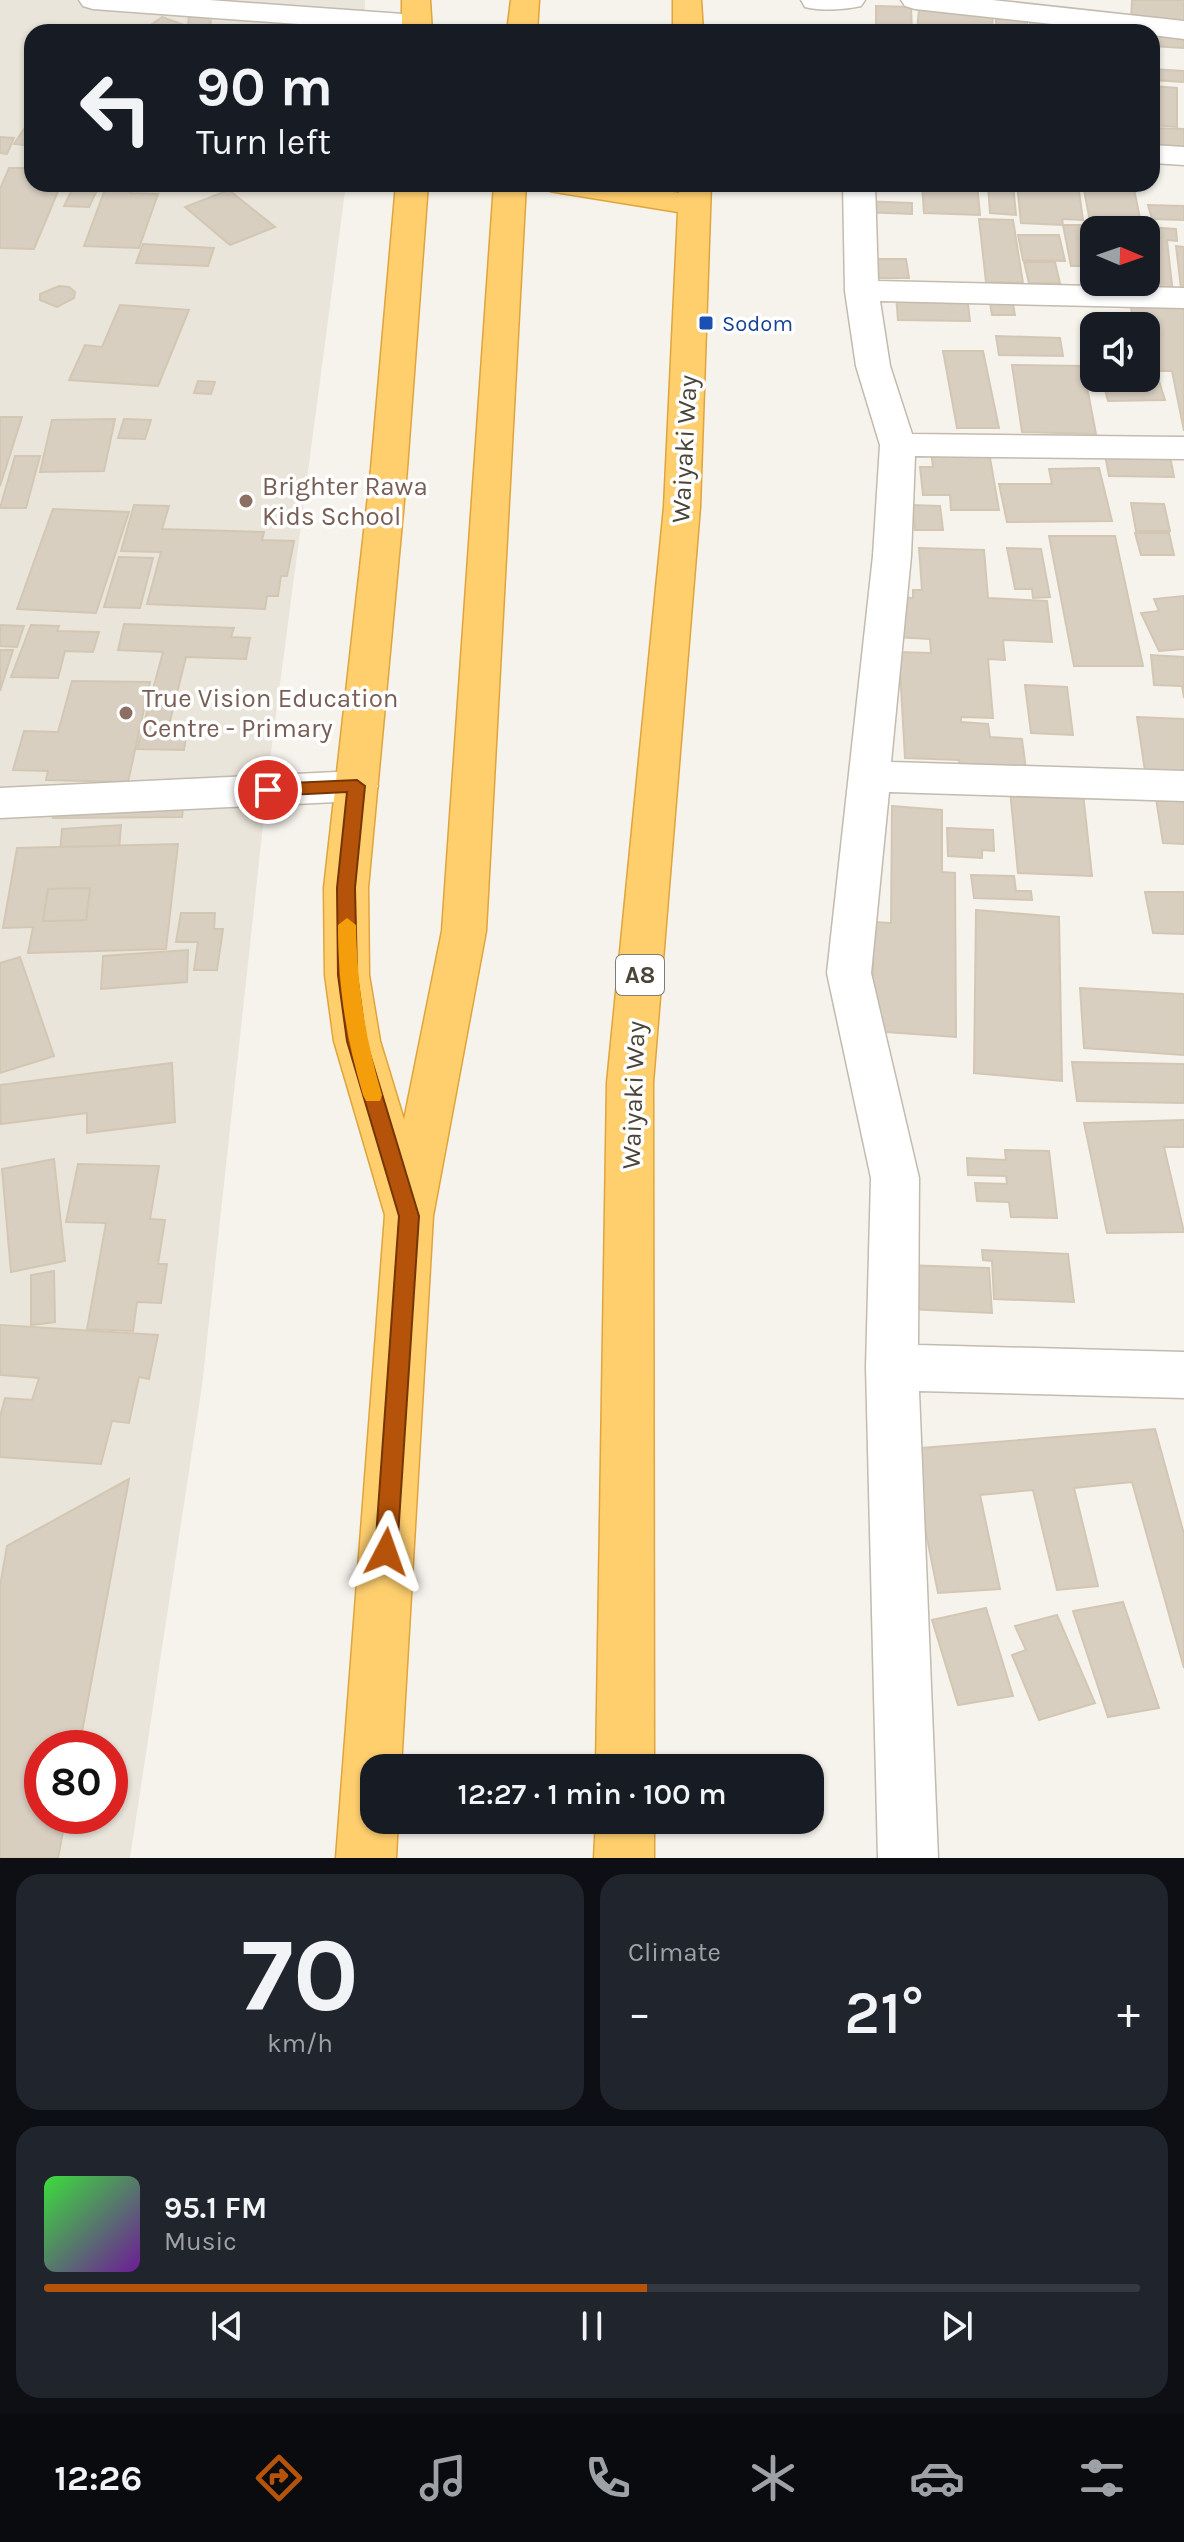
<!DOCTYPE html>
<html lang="en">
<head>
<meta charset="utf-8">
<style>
  :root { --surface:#171b24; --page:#20242c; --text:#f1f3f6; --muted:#9ea1a6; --line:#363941; --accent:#b45309 }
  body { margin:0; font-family:Karla,sans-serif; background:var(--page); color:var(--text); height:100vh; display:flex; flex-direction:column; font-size:30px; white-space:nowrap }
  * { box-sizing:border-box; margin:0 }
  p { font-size:26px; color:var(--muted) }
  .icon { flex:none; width:44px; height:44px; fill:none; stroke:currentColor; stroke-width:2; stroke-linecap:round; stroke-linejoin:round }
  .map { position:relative; height:1858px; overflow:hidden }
  .panel { display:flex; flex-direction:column; gap:16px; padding:16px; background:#0d0f14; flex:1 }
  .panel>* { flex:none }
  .guide { position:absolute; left:24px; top:24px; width:1136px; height:168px; border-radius:24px; box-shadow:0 2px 6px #0004; background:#171b24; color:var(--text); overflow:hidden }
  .needle { width:52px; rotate:92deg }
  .controls { position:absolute; left:1080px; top:216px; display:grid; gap:16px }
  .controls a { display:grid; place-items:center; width:80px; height:80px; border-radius:16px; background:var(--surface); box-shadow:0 2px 6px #0004; font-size:40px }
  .speed { position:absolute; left:24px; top:1730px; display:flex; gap:16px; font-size:40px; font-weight:700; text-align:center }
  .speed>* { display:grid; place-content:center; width:104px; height:104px; border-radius:50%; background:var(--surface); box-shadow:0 2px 6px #0004; line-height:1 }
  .speed .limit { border:12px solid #d22; background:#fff; color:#111 }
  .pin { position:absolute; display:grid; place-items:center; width:68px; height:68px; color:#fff; margin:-34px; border:4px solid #fff; border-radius:50%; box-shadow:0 2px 8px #0007 }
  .me { position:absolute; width:88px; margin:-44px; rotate:4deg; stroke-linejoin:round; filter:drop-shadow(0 0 6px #0008) }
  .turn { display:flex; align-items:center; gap:28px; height:168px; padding:0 40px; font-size:36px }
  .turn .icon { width:104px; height:104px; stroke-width:2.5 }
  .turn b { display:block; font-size:56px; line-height:68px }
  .big { font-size:60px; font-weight:600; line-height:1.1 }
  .panel .widget { flex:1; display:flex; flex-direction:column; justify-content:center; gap:12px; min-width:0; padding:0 28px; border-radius:24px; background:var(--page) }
  .panel .dial { align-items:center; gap:0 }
  .dial b { font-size:104px; line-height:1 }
  .song { display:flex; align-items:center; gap:24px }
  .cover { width:96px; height:96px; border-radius:12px; background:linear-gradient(135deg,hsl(120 70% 55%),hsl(280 70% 35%)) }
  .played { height:8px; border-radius:4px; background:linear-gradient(90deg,var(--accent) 55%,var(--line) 55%) }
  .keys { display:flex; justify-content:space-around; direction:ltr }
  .heat { display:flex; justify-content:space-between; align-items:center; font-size:44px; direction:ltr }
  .panel .tiles { flex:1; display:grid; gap:16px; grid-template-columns:1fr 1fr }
  .widget:last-child { grid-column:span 2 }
  .trip { position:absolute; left:360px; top:1754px; width:464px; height:80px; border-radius:24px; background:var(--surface); box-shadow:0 2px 6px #0004; font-weight:600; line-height:80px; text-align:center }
  .menu { display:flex; height:128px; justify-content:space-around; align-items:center; background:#090b0e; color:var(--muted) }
  .menu .icon { width:56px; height:56px }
  .menu .selected { color:var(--accent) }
  .menu b { font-size:36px; color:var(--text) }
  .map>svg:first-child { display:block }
  .residential { fill:#eae5da; fill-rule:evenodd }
  .building { fill:#d8cfc1; stroke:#d3c7b4; stroke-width:2; fill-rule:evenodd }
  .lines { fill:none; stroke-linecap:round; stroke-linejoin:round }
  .minor-casing { stroke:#c2bbae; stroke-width:3 }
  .highway-casing { stroke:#e0a43c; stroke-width:3 }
  .minor { fill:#fff; fill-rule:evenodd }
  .highway { fill:#ffcf6e; fill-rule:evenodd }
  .route { fill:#b45309; stroke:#753606; stroke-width:2 }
  .slow { fill:#f59e0b }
  .transit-dot { fill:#1a4fb4; stroke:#fff; stroke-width:3 }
  .education-dot { fill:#8d6e63; stroke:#fff; stroke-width:3 }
  .labels { text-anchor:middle; stroke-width:7; stroke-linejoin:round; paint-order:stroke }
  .far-transit-label { font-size:22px; fill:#164399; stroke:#fff; text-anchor:start }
  .shield { fill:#fff; stroke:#817c74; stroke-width:2 }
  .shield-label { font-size:24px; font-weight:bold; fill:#4b4439 }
  .street-label { font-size:26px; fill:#4b4439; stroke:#fff }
  .education-label { font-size:26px; fill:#785e54; stroke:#fff; text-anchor:start }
</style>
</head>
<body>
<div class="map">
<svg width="1184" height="1858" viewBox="0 0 1184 1858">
  <rect width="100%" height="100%" fill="#f6f3ec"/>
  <path class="residential" d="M0,0H365L364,32H32V184H346L271,752L202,1386L130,1858H0ZM42,1748H110V1816H42Z"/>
  <g class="building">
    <path d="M1132,0H1184V25L1131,21Z"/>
    <path d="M876,6L911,7L912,32H876Z"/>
    <path d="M919,9L993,14L992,32H917Z"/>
    <path d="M211,16L210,32H187L189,17Z"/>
    <path d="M162,17L184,25L173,32H141Z"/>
    <path d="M996,17L1027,19V32H996Z"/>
    <path d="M1030,21L1055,23V32H1030Z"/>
    <path d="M311,24H356L355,32H309Z"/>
    <path d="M1056,26L1104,28L1105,32H1057Z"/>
    <path d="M1152,36L1184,38V48L1152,46Z"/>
    <path d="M1152,69L1184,71V82L1152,80Z"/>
    <path d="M1152,86L1177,88V127L1152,125Z"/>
    <path d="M32,117V146L14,144Z"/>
    <path d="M1152,128L1184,129V147L1152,145Z"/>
    <path d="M0,137L14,138L7,154L0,153Z"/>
    <path d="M9,168H32V184H61L34,249L0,248V189Z"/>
    <path d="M75,184H100L89,207L64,206Z"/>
    <path d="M107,184L134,185L130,193L158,194L139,248L84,246Z"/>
    <path d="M922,184H977L980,215L924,213Z"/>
    <path d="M988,184H1013L1016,215L990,213Z"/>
    <path d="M1017,184H1078L1083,220L1062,219L1063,225L1021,223Z"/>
    <path d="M1083,184H1133L1141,223L1090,222Z"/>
    <path d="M229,190L275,227L230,245L185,207Z"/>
    <path d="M860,201L912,203V214L860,212Z"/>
    <path d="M1148,205L1184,206V220L1152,219Z"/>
    <path d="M979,219L1013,220L1023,283L986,282Z"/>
    <path d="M1103,224L1176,229L1177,241L1167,240L1173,294L1109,290L1108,282H1146V230H1103Z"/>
    <path d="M1063,225H1095L1094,266H1071Z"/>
    <path d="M1018,235H1059L1065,261L1023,260Z"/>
    <path d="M143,244L214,248L208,266L136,263Z"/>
    <path d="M1176,246L1184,247V288H1181Z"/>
    <path d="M874,259H906L909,278H876Z"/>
    <path d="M1024,262H1055L1060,283H1029Z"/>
    <path d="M59,286L69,287L75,292L74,298L57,307L40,300V294Z"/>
    <path d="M896,295L967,296L970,321L898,320Z"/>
    <path d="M990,303L1013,304L1015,315H992Z"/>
    <path d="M1130,304L1184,305V431L1172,371H1146V326H1135Z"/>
    <path d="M120,305L189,310L158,386L69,380L85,345L102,347Z"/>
    <path d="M996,336L1060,338L1063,356L999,355Z"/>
    <path d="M943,351H983L999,428H957Z"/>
    <path d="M1012,365L1083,366L1096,434L1022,432Z"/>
    <path d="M1102,378H1158L1165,400L1108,401Z"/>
    <path d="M198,381L215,382L211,394L194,393Z"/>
    <path d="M0,417H22L0,486Z"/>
    <path d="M115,419L104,471L40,472L52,420Z"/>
    <path d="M124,419L151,420L145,439L118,438Z"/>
    <path d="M931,451L989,452L999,510H951L950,495H923L920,467H933Z"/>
    <path d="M1105,455L1170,456L1174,477L1109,476Z"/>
    <path d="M15,456H40L26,508H0Z"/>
    <path d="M1099,468L1112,521L1007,522L999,484H1052L1049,469Z"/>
    <path d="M1131,503L1164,504L1170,531H1136Z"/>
    <path d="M134,505L169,506L162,529L264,532L262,540L294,541L287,576H281L278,596H267L265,609L147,604L161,552L121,551Z"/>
    <path d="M912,505L940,506L943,530H915Z"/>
    <path d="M53,509L129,512L96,613L17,609Z"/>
    <path d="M1135,533H1169L1174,555H1141Z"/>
    <path d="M1049,536H1115L1143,666H1074Z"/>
    <path d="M919,548L984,550L988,598L1047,601L1052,642L1003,640L1005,660L988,659L993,718L961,717V722L988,724L990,737L1022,739L1026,770L960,768L959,760L905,758L899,652L931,653L930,639L895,637L894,597L913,598V590H922Z"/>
    <path d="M1007,548L1041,549L1050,597L1033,598L1032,589H1015Z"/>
    <path d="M119,557L153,558L140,608L104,607Z"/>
    <path d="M1184,596V649L1159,651L1141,613L1159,611L1154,599Z"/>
    <path d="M124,624L234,628L231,637L250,638L246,659L186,657L166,737H186L184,750L137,749L163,652L118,650Z"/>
    <path d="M0,625L24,626L17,647L0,646Z"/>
    <path d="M31,625L59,626L57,631L99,632L93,652L65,651L58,678L11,677Z"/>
    <path d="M0,650H13L0,691Z"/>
    <path d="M1151,655L1184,657V698L1182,686L1154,685Z"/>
    <path d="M72,681L150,682L128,782L46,780L48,771L13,770L24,731L58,732Z"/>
    <path d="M1025,685L1067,687L1073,735L1031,733Z"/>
    <path d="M1137,717L1184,719V773L1145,771Z"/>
    <path d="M1010,790L1083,793L1092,876L1018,873Z"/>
    <path d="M185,792L182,817L53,818L57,793Z"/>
    <path d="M1155,792L1184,793V844L1163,843Z"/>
    <path d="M892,806L942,810V872L955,873L956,1037L872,1031L874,922L891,923Z"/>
    <path d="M121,825L118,863L59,867L62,829Z"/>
    <path d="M947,828L993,830L994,851L982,850V858L948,856Z"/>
    <path d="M178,844L166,949L28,953L33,927L3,928L17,848ZM90,888L86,920L43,921L48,889Z"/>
    <path d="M971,875L1014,876L1016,891H1031L1032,900L974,898Z"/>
    <path d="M90,888L86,920L43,921L48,889Z"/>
    <path d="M1145,892H1184V934L1153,933Z"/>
    <path d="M976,910L1059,917L1062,1081L974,1073Z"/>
    <path d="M181,913H215L214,929H223L217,970H194L198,942H176Z"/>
    <path d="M188,950L187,982L101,989L103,956Z"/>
    <path d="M20,957L54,1056L0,1073V963Z"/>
    <path d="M1080,988L1184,994V1055L1084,1048Z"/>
    <path d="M1072,1062L1184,1064V1103L1077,1101Z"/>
    <path d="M172,1063L175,1122L87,1133V1113L1,1124L0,1085Z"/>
    <path d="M1184,1120V1147H1164L1184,1232L1107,1233L1084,1123Z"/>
    <path d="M1005,1150L1049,1151L1057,1218L1011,1217L1009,1202L977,1201L975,1183L1007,1184L1006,1176L968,1175L967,1158L1006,1160Z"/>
    <path d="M54,1159L65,1261L11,1272L2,1169Z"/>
    <path d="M78,1164L159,1166L150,1219L165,1220L158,1264H167L161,1303L137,1302L133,1331L87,1329L106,1223L66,1222Z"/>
    <path d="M982,1250L1068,1254L1074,1302L994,1299L992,1261L983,1260Z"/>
    <path d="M905,1265L989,1268L992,1313L908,1309Z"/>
    <path d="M54,1271L55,1322L31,1325V1275Z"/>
    <path d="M0,1325L158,1335L149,1379L139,1377L129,1423L112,1421L101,1464L0,1457V1417L5,1398L32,1400L39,1378L0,1375Z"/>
    <path d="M1155,1429L1184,1534V1668L1132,1482L1074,1488L1098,1586L1057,1590L1033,1490L980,1495L1000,1589L938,1593L909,1449Z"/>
    <path d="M129,1479L79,1748H42V1816H66L58,1858H0V1586L7,1546Z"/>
    <path d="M1123,1602L1159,1708L1108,1717L1073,1611Z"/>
    <path d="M986,1608L1013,1696L958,1705L932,1620Z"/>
    <path d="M1057,1615L1095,1703L1039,1720L1012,1655L1026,1650L1015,1626Z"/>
  </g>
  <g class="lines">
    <defs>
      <g id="minor">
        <path d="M79,0H209L417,15L427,18L431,24L427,30L408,32L93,9L83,6Z"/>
        <path d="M801,0H865L861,6C844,10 822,11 805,7Z"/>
        <path d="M901,0H992L1184,21V39L1152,35V32H1124L915,9L905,6Z"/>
        <path d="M1152,145L1184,147V165L1152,163Z"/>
        <path d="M843,184H875L878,281L1184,288V308L880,301L890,366L912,434L1184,437V459L915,456L911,556L891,762L1184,771V801L889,792L871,973L919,1178L918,1345L1184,1352V1398L919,1391L938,1858H878L866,1367L871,1178L827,973L873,556L880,445L856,366L845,291Z"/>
        <path d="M357,771L372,775L378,786L372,797L357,801L0,818V788Z"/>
      </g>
      <g id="highway">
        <path d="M402,0H430L432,32H402Z"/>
        <path d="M511,0H539L537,32H507Z"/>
        <path d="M673,0H701L703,32H673Z"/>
        <path d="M396,184H428L407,469L368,888L369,975L380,1041L404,1120L442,931L494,184H526L486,931L433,1216L401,1768H374V1820H398L396,1858H336L385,1215L334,1041L325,975L324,888L371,469Z"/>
        <path d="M545,184H622L679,193V184H711L700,507L653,1083L654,1768H596L607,1083L664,507L678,212L561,193L550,191Z"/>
        <path d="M596,1820H654V1858H594Z"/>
      </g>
    </defs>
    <use href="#minor" class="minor-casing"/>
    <use href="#highway" class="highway-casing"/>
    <use href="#minor" class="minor"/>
    <use href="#highway" class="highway"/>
  </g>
  <path class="route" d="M357,780L365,786L355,888L357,975L366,1041L419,1216L397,1552L394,1560L386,1563L378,1560L375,1552L399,1216L347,1041L338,975L337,888L347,792L268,796L259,790L268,784Z"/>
  <path class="slow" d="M347,918L356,925C357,985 365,1038 382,1095L380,1101H366L363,1095C346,1038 338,985 338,925Z"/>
  <rect class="transit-dot" x="698" y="315" width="16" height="16" rx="4"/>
  <g class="education-dot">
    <circle cx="246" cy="501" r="8"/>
    <circle cx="126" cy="713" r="8"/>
  </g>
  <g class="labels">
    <g class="far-transit-label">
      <text x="722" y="331">Sodom</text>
    </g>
    <rect class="shield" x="616" y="955" width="48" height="40" rx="6"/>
    <g class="shield-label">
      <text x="640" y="983">A8</text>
    </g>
    <g class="street-label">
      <text transform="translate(684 449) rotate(-87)" y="9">Waiyaki Way</text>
      <text transform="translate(633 1095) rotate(-88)" y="9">Waiyaki Way</text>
    </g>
    <g class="education-label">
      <text x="262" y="495">Brighter Rawa<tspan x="262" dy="30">Kids School</tspan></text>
      <text x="142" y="707">True Vision Education<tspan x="142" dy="30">Centre - Primary</tspan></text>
    </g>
  </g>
</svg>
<div class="controls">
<a><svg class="needle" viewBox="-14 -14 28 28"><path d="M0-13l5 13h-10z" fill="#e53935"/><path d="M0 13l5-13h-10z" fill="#9ea1a6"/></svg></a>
<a><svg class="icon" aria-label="sound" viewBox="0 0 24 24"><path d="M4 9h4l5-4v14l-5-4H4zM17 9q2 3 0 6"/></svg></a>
</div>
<div class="speed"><div class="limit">80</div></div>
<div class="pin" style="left:268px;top:790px;background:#d93025"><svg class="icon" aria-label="arrive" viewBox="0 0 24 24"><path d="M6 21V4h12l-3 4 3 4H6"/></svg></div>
<svg class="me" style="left:386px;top:1552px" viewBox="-20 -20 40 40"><path d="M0-17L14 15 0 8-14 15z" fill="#b45309" stroke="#fff" stroke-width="4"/></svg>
<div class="trip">12:27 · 1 min · 100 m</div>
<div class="guide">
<div class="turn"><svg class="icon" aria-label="left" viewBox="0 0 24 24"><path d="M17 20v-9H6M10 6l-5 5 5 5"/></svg><div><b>90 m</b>Turn left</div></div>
</div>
</div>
<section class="panel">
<div class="tiles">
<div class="widget dial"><b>70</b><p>km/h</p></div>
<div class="widget"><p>Climate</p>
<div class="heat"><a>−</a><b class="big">21°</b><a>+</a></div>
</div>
<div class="widget">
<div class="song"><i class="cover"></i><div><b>95.1 FM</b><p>Music</p></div></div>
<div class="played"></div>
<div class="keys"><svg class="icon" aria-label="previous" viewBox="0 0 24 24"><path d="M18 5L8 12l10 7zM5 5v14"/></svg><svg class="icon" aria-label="pause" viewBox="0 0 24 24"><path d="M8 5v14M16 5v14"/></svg><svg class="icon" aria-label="next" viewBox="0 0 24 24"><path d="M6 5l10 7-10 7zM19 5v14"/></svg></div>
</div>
</div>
</section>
<nav class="menu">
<b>12:26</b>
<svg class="icon selected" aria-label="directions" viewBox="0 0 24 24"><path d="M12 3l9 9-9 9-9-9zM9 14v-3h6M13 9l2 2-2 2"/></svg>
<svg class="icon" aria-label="music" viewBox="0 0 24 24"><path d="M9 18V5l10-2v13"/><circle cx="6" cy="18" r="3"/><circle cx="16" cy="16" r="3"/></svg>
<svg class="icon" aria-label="phone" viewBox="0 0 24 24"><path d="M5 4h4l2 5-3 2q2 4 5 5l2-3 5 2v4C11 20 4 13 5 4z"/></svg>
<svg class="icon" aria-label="climate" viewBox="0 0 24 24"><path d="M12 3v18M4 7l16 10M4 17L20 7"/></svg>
<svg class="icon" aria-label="car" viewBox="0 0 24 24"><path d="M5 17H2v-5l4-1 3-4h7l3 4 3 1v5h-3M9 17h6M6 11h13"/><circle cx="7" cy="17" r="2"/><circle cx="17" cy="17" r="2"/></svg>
<svg class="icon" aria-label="filters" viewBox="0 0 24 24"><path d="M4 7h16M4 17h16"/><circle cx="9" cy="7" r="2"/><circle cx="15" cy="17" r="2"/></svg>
</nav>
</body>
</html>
